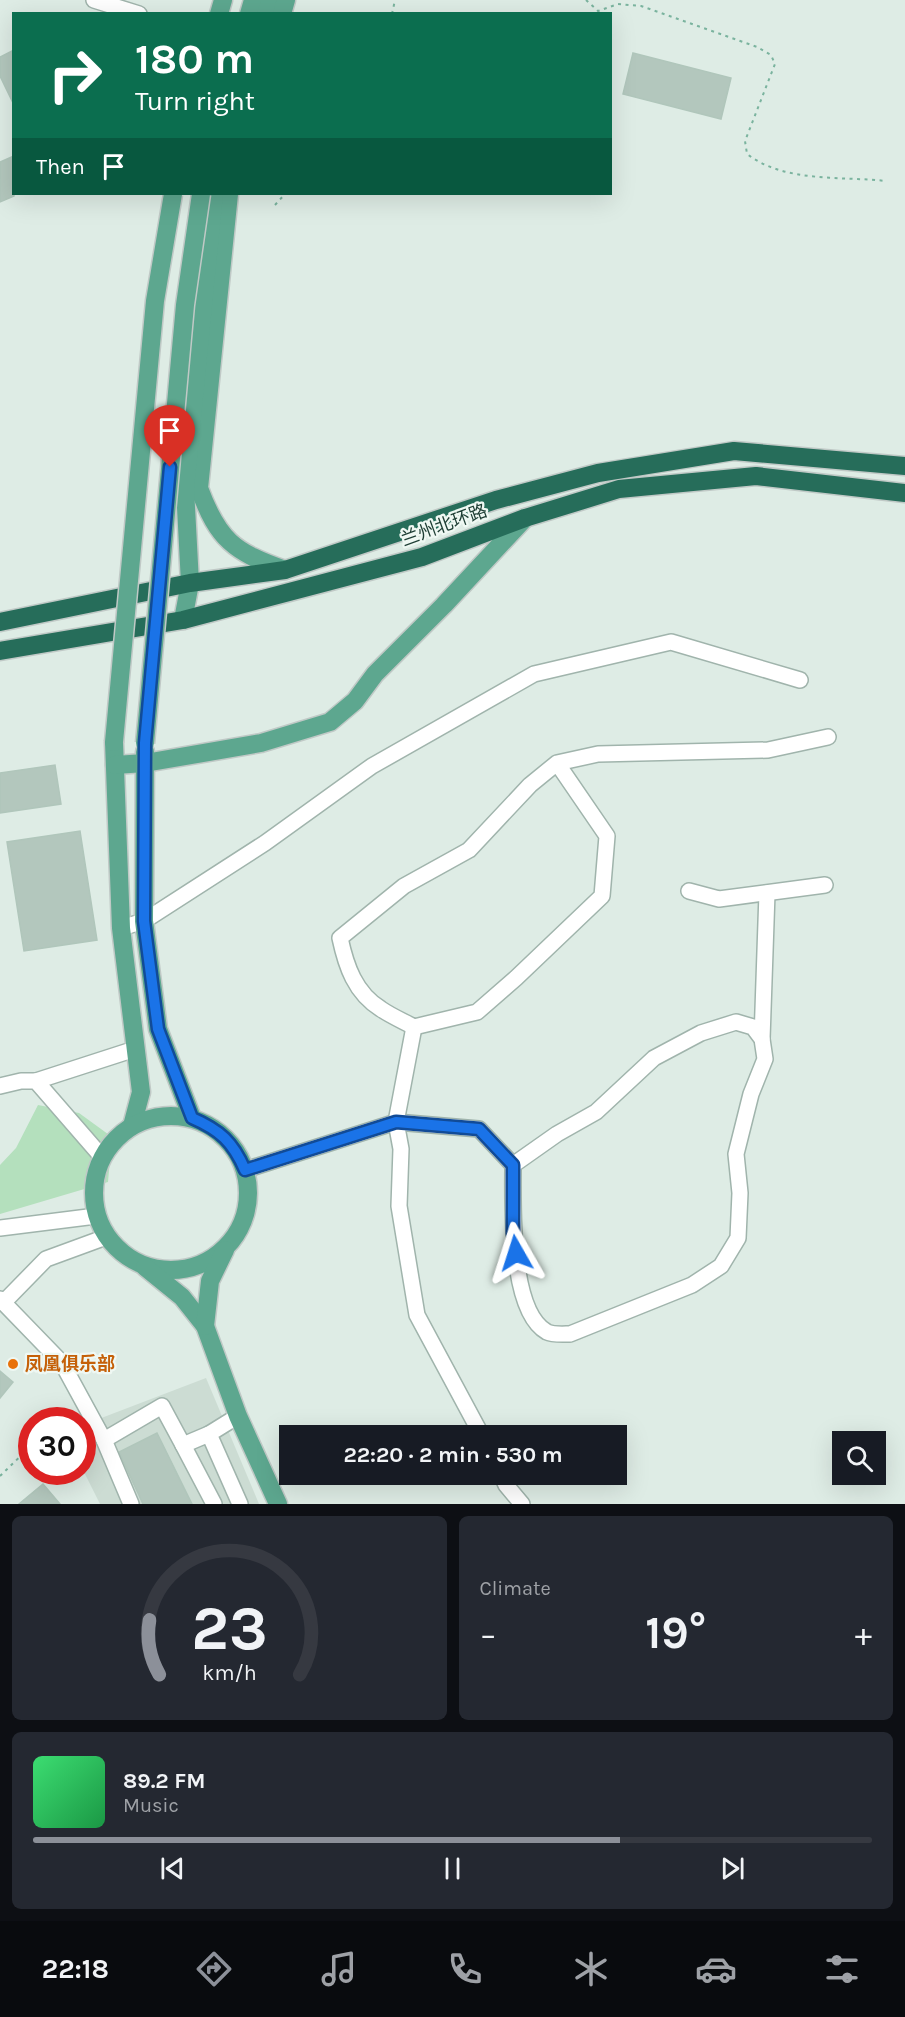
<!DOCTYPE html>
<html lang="en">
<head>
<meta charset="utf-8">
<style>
  :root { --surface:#171b24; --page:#242831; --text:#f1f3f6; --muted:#9ea1a6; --line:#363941; --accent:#8c9099 }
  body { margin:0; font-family:Karla,"Noto Sans SC",sans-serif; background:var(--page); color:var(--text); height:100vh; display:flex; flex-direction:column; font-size:22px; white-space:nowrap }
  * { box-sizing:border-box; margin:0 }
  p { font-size:20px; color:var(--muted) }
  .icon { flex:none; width:33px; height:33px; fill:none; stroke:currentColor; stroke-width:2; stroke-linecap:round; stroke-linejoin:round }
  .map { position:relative; height:1504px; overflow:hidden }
  .drawer { display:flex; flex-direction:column; gap:12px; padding:12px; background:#0d0f14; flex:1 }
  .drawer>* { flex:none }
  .top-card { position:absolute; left:12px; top:12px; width:600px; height:183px; border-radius:0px; box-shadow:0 6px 24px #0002; background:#0b6e4f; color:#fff; overflow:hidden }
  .fabs { position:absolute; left:832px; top:1431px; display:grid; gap:12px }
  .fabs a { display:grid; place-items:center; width:54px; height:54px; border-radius:0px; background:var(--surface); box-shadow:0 6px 24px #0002; font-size:30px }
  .speed { position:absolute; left:18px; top:1407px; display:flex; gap:12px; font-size:30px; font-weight:700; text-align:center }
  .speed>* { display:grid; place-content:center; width:78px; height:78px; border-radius:50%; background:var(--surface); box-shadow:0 6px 24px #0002; line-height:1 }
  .speed .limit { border:9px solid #d22; background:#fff; color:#111 }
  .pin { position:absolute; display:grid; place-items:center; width:51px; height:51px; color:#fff; margin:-62px -26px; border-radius:50% 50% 50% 0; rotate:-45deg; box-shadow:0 0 6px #0007 }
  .pin .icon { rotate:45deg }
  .me { position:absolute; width:66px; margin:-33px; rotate:354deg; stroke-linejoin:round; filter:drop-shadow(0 0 4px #0008) }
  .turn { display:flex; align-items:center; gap:21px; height:126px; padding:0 24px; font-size:27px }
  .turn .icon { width:78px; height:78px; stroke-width:2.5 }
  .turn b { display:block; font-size:42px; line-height:51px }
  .then { display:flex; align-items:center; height:57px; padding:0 24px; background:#0003; gap:12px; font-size:22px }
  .big { font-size:45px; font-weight:700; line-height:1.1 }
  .drawer .card { flex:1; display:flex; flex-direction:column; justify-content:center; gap:9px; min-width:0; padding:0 21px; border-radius:9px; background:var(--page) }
  .drawer .dial { align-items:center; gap:0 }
  .dial svg { height:156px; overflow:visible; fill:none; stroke:var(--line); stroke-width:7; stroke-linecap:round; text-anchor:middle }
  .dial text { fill:var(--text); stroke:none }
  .song { display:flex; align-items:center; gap:18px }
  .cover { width:72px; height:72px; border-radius:9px; background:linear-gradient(135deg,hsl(140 70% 55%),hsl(140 70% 35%)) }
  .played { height:6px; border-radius:3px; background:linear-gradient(90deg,var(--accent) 70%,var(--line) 70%) }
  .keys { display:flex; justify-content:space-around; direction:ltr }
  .heat { display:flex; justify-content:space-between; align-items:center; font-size:33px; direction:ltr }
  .drawer .tiles { flex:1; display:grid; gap:12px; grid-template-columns:1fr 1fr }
  .card:last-child { grid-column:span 2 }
  .trip { position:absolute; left:279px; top:1425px; width:348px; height:60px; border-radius:0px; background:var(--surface); box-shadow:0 6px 24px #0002; font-weight:700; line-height:60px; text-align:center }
  .dock { display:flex; height:96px; justify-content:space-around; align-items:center; background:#090b0e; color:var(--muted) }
  .dock .icon { width:42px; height:42px }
  .dock .on { color:var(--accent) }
  .dock b { font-size:27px; color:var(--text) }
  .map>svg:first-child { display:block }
  .built { fill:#ccdcd3 }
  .green { fill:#b4e0bd }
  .building { fill:#b3c7bd; stroke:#b0c6bb; stroke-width:1.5 }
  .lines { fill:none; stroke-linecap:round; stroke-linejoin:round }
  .minor-casing { stroke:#a0b4ac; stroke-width:18 }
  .major-casing { stroke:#c0c9c6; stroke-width:21 }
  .highway-casing { stroke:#c0c9c6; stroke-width:21 }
  .path { stroke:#7ab39e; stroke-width:2; stroke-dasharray:3 4.5; stroke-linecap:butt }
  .minor { stroke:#fff; stroke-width:15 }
  .major { stroke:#5da78f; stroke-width:18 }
  .highway { stroke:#266d5a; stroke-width:18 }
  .major-bridge-casing { stroke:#c0c9c6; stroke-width:21; stroke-linecap:butt }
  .major-bridge { stroke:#5da78f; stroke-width:18 }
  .route-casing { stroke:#114b97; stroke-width:15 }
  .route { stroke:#1a73e8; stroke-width:10 }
  .food-dot { fill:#e8710a; stroke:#eff8f3; stroke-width:2 }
  .labels { text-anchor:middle; stroke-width:4.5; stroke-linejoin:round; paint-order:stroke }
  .street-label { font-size:18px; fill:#1d3d33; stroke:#eff8f3 }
  .food-label { font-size:18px; font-weight:bold; fill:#c56008; stroke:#eff8f3; text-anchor:start }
</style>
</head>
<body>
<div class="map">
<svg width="905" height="1504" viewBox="0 0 905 1504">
  <rect width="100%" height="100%" fill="#deece5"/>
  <path class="built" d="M206,1378L259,1504H100L83,1470V1425Z"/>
  <path class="green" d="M38,1105L79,1113L112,1137L108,1182L0,1214V1165L16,1148Z"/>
  <g class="building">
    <path d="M14,50V105L0,76V57Z"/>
    <path d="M633,53L731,78L721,119L623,94Z"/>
    <path d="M14,156V196L0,202V162Z"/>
    <path d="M55,765L61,804L0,813V773Z"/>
    <path d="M80,831L97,940L24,951L7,842Z"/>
    <path d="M0,1371L13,1382L0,1398Z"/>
    <path d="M157,1433L192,1504H143L119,1452Z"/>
    <path d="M43,1484L60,1504H19Z"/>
  </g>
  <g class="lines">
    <defs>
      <g id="minor">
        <path d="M94,0L139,14"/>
        <path d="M557,763L607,836L602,896L516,978L477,1012L414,1027C403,1021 391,1016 381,1009C355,993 346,966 340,938L404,886L469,850L530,785L557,763L598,754L768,750L828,737"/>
        <path d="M689,891L719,899L825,885"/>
        <path d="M121,928L144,921L265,843L372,766L534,674L671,642L800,680"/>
        <path d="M414,1027L396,1122L401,1149L399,1206L417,1315L482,1436"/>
        <path d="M762,1039L767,893"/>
        <path d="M36,1081L135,1049"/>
        <path d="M0,1086L21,1081H36L102,1157"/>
        <path d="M245,1170L396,1122L479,1129L513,1165C513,1204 509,1311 547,1332C553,1335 564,1334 570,1334L692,1285L721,1266L738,1238L740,1193L736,1154L751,1094L765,1059L762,1039L753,1027L736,1022L701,1033L654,1058L596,1112L557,1134L513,1165"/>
        <path d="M0,1228L96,1216"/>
        <path d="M0,1299L62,1363L104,1440L131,1504"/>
        <path d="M4,1302L46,1259L106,1237"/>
        <path d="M238,1416L209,1434L240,1504"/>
        <path d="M104,1440L162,1406L183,1445L209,1434"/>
        <path d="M183,1445L214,1504"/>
        <path d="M501,1474L506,1485L522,1504"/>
      </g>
      <g id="major">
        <path d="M219,14L223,0"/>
        <path d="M249,14L253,0"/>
        <path d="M266,14L271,0"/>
        <path d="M282,14L286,0"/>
        <path d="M229,194L199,488C218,540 234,552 285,570"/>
        <path d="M183,620L190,583L185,488L214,194"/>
        <path d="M114,742L121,928L141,1092L132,1126"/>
        <path d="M145,752L144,921L158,1029L192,1118"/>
        <path d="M115,765L145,763L261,743L330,722L355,701L375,674L444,605L525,518"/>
        <circle cx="171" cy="1193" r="77"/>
        <path d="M145,1267L182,1297L205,1326L238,1416L278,1504"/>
        <path d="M205,1326L210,1281L225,1250"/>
      </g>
      <g id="highway">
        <path d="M0,622L190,583L285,570L496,500L598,473L734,451L905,466"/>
        <path d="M0,651L183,620L422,557L525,518L619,489L756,476L905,493"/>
      </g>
    </defs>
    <use href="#minor" class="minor-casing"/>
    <use href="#major" class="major-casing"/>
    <use href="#highway" class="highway-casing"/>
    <g class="path">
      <path d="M586,0L598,11L618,4L641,6L757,47L771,55L775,64L745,141L747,154C785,183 841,176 886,181"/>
      <path d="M392,14L395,0"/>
      <path d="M275,205L285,194"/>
      <path d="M0,1476L32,1445"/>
    </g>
    <use href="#minor" class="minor"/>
    <use href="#major" class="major"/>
    <use href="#highway" class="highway"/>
    <defs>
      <g id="major-bridge">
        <path d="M114,742L155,301L173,194"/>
        <path d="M145,743L185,305L201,194"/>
      </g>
    </defs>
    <use href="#major-bridge" class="major-bridge-casing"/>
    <use href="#major-bridge" class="major-bridge"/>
  </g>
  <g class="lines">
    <defs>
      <path id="route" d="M170,467L145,743L144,921L158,1029L192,1118C220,1130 233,1142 245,1170L396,1122L479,1129L513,1165V1233L516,1253"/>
    </defs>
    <use href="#route" class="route-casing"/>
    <use href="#route" class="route"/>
  </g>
  <circle class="food-dot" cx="13" cy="1364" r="6"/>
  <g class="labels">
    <g class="street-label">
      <text transform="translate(444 525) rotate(-20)" y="6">兰州北环路</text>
    </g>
    <g class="food-label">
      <text x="25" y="1370">凤凰俱乐部</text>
    </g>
  </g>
</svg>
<div class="fabs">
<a><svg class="icon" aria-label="search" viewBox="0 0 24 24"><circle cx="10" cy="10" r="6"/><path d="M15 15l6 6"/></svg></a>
</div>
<div class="speed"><div class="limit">30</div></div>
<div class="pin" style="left:170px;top:467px;background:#d93025"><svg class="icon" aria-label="arrive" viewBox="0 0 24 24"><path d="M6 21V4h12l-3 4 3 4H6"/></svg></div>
<svg class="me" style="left:516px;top:1253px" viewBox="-20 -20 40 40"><path d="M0-17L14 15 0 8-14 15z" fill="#1a73e8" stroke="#fff" stroke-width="4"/></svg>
<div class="trip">22:20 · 2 min · 530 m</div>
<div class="top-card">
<div class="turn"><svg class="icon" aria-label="right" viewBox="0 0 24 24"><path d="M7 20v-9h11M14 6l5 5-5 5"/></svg><div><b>180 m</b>Turn right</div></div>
<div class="then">Then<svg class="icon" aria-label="arrive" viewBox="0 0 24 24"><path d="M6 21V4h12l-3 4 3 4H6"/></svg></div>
</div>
</div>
<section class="drawer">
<div class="tiles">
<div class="card dial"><svg viewBox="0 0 100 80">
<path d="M14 69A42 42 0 1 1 86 69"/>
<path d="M14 69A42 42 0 0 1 9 41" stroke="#8c9099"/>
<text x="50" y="56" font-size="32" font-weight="700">23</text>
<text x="50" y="72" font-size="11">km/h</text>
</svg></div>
<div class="card"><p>Climate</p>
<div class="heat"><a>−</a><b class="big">19°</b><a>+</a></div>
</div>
<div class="card">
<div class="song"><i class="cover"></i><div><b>89.2 FM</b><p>Music</p></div></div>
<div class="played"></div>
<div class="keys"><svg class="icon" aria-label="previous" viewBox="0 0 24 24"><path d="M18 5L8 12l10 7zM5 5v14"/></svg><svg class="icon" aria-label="pause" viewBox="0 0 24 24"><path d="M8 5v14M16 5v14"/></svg><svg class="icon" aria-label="next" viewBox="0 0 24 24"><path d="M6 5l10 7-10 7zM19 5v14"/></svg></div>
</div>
</div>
</section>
<nav class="dock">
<b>22:18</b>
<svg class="icon on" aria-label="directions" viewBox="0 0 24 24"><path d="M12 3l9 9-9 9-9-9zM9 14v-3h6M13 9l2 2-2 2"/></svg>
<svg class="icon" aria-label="music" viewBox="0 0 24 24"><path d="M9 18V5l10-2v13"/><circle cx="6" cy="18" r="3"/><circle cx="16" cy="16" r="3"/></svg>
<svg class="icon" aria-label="phone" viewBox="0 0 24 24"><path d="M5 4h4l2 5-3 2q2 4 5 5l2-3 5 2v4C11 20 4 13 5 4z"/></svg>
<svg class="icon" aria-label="climate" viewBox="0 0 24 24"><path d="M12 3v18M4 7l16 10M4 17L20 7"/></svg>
<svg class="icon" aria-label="car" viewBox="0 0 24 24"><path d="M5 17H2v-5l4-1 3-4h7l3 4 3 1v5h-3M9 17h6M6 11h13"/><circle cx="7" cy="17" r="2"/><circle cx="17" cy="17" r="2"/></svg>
<svg class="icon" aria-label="filters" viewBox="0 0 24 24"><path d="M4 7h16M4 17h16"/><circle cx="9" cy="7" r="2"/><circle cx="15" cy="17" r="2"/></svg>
</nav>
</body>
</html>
